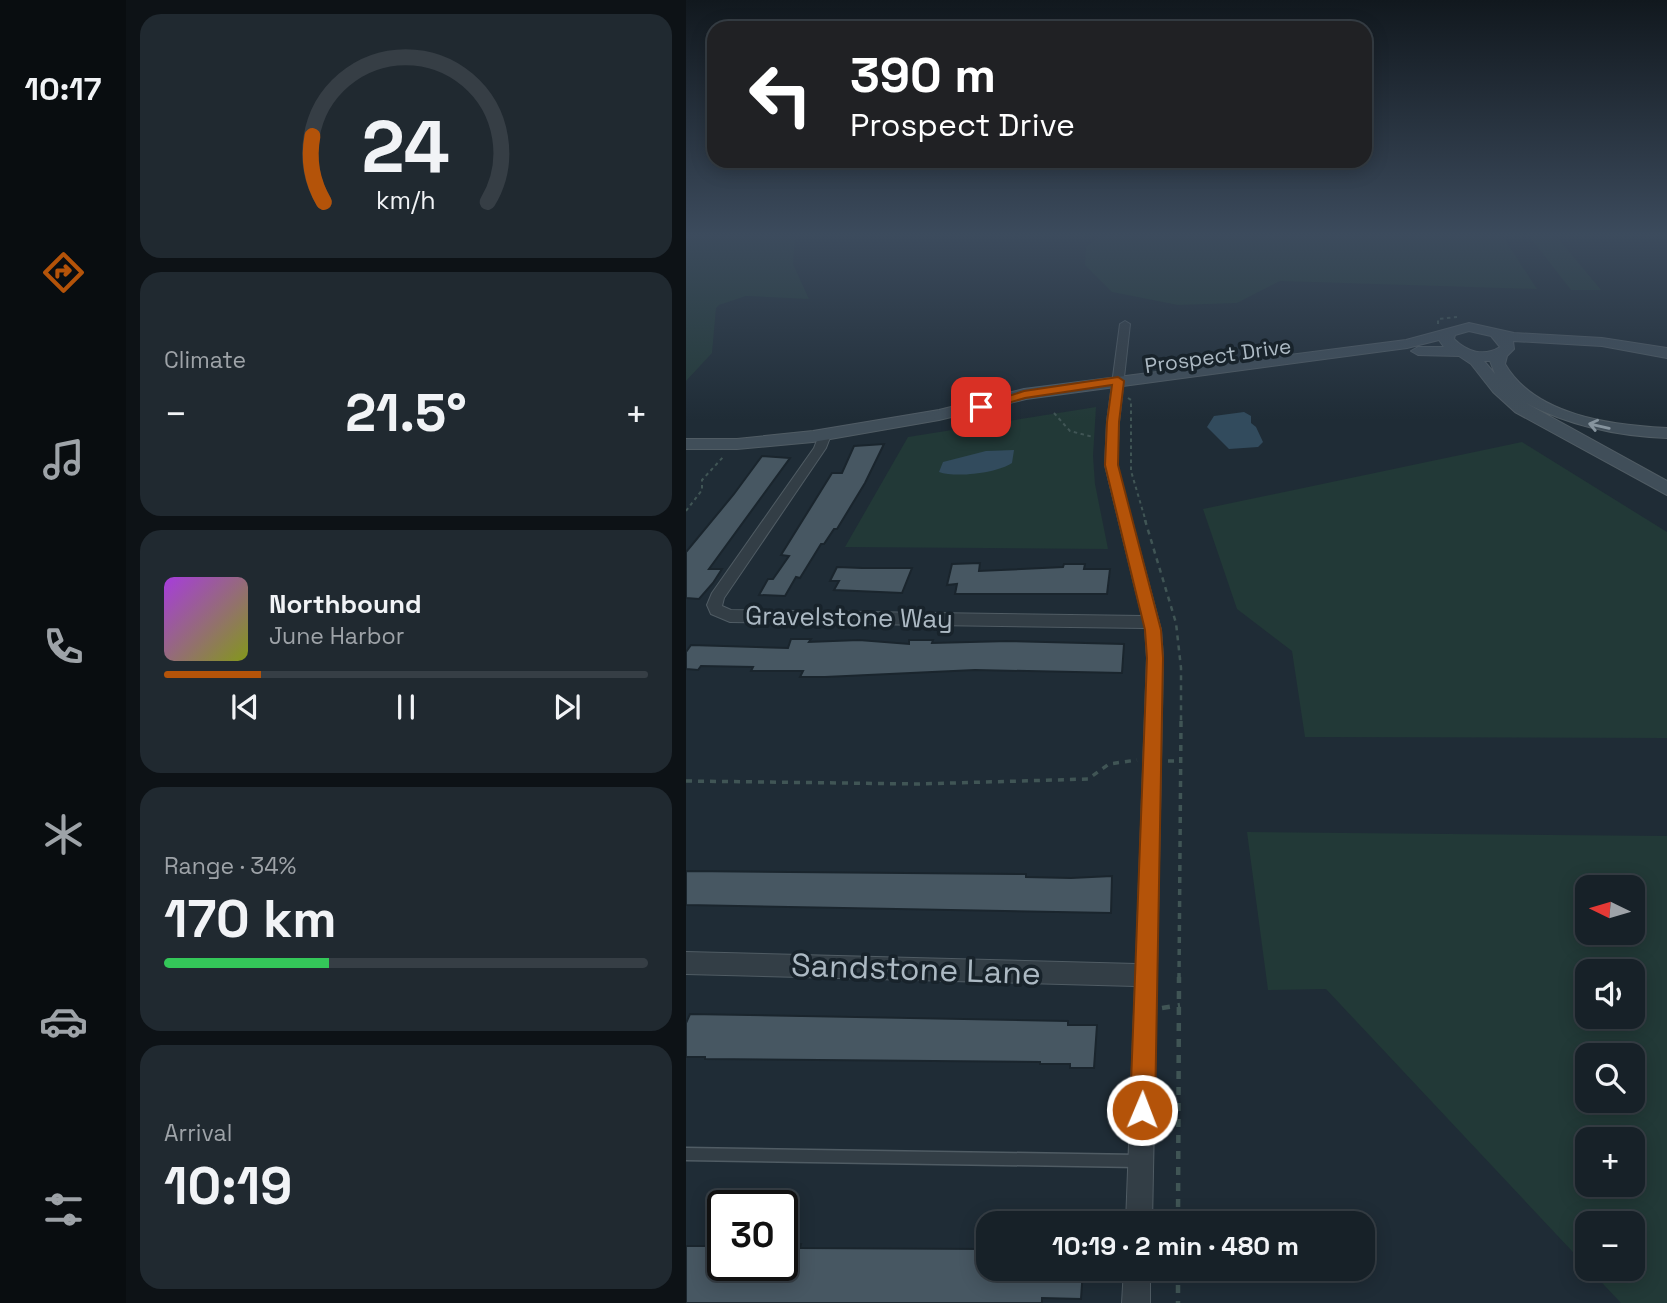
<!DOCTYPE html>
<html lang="en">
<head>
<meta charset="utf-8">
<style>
  :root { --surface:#172128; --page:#202930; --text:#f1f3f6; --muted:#9ea3a8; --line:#363e45; --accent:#b45309 }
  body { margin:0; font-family:"Space Grotesk",sans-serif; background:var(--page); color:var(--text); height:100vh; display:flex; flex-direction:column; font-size:26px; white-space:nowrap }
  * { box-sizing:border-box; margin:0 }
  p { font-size:23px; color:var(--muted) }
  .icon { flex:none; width:38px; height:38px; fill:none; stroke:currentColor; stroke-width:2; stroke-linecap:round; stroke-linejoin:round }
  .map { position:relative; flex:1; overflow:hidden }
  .sheet { display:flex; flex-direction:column; gap:14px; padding:14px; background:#0d1216; width:560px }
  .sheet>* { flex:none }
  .top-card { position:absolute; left:21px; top:21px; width:665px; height:147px; border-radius:21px; box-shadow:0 4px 18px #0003,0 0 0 2px var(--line); background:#202124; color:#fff; overflow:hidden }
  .needle { width:46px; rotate:275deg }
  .controls { position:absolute; left:889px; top:875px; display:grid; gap:14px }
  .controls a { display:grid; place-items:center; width:70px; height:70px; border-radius:14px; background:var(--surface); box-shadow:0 4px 18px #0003,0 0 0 2px var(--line); font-size:35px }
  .speed { position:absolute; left:21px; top:1190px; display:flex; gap:14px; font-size:35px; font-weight:700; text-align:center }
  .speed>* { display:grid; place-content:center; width:91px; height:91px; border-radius:50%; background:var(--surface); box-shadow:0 4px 18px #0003,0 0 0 2px var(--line); line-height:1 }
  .speed .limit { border:4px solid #111; border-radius:10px; background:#fff; color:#111 }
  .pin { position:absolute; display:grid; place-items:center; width:60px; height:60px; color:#fff; margin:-30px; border-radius:14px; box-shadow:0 4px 10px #0006 }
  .me { position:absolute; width:77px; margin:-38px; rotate:1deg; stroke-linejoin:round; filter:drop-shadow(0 0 5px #0008) }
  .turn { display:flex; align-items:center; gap:24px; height:147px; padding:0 28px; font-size:32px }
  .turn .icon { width:91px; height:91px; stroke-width:2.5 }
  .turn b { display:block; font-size:49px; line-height:60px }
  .big { font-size:52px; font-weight:800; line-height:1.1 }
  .sheet .tile { flex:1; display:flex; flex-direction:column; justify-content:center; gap:10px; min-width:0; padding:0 24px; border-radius:21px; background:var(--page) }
  .sheet .dial { align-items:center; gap:0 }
  .dial svg { height:182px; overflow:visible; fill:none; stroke:var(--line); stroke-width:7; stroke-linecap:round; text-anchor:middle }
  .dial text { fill:var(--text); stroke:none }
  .song { display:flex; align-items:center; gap:21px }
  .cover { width:84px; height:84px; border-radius:10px; background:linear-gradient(135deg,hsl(280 70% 55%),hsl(70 70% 35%)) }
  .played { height:7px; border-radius:4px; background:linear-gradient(90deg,var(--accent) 20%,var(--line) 20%) }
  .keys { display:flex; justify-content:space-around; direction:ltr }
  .heat { display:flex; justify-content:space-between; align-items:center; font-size:38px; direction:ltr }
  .charge { height:10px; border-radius:5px; background:linear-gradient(90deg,#34c759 34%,var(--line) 0) }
  .trip { position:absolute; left:290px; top:1211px; width:399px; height:70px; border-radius:21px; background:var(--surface); box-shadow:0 4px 18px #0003,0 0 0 2px var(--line); font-weight:800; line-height:70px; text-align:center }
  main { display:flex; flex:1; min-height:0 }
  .menu { display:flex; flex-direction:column; width:126px; justify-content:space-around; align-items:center; background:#090d10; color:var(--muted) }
  .menu .icon { width:49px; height:49px }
  .menu .current { color:var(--accent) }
  .menu b { font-size:32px; color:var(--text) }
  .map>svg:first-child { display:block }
  .green { fill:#223937; fill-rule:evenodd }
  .water { fill:#324b5d }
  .building { fill:#475762; stroke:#1a252d; stroke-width:2 }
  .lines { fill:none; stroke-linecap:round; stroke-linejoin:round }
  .lane-casing { stroke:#505c64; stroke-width:15 }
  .street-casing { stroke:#505c64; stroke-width:2 }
  .secondary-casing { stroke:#505c64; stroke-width:2 }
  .path-far3 { stroke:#405555; stroke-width:2; stroke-dasharray:3.5 3.5; stroke-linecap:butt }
  .path-far2 { stroke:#405555; stroke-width:2.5; stroke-dasharray:5 5; stroke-linecap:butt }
  .path-far1 { stroke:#405555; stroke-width:3.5; stroke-dasharray:6 6; stroke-linecap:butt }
  .path { stroke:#405555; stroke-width:4.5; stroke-dasharray:8 8; stroke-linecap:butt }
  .lane { stroke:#333e46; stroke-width:12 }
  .street { fill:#333e46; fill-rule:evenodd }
  .secondary { fill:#404e59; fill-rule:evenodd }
  .oneway { stroke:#86949e }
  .route { fill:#b45309; stroke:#753606; stroke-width:2 }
  .labels { text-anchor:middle; stroke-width:7; stroke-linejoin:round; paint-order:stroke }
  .far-street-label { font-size:21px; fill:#acb9c3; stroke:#18232b }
  .street-label { font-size:26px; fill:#acb9c3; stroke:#18232b }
  .near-street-label { font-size:32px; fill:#acb9c3; stroke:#18232b }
</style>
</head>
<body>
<main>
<nav class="menu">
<b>10:17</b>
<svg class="icon current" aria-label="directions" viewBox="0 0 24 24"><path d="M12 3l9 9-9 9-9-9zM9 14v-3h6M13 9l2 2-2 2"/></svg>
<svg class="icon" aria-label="music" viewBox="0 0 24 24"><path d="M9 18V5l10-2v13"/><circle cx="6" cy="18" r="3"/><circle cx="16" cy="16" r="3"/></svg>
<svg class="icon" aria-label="phone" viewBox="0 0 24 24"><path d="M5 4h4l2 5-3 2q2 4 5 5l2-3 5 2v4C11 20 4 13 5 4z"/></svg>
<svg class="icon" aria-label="climate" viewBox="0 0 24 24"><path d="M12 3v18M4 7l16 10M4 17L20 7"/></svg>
<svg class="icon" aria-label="car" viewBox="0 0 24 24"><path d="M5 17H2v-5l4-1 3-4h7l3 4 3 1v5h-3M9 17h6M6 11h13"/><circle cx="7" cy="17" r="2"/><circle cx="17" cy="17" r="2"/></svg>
<svg class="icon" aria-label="filters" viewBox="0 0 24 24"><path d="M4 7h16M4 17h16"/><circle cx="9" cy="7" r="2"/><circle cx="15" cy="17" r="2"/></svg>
</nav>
<section class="sheet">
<div class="tile dial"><svg viewBox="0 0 100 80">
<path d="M14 69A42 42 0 1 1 86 69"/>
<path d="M14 69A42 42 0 0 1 9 40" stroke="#b45309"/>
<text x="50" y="56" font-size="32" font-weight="700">24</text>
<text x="50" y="72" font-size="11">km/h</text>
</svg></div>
<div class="tile"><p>Climate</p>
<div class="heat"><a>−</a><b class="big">21.5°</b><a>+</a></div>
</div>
<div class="tile">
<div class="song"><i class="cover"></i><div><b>Northbound</b><p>June Harbor</p></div></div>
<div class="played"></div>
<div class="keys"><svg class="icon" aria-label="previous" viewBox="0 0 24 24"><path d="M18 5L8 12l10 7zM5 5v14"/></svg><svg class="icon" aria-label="pause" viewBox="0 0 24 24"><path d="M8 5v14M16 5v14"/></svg><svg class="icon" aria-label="next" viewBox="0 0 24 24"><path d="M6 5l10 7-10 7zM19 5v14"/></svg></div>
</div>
<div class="tile"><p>Range · 34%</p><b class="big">170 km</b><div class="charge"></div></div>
<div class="tile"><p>Arrival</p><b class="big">10:19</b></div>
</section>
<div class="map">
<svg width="981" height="1303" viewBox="0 0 981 1303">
  <rect width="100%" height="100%" fill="#1f2c36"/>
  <g class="green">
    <path d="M0,237H109L107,264L123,299L60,296L33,305L30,308L26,353L0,381Z"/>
    <path d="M412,237H817L851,289L594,281L551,303L492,305L426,292L399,265L400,247Z"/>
    <path d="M844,237H871L915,290H885Z"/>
    <path d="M410,407L407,456L409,484L422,549L159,547L222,437Z"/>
    <path d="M836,442L981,532V738L619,737L606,651L551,609L517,509Z"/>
    <path d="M561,832L981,836V1303H935L903,1269H947V1223H901V1267L640,989L582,990ZM947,887V933H901V887ZM947,971V1017H901V971ZM947,1055V1101H901V1055ZM947,1139V1185H901V1139Z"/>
  </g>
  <g class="water">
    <path d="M558,412L565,416V423L570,427L577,442L572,447L543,449L521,427L528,416Z"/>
    <path d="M328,450L326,463C311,473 270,478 253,472L257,462L300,451Z"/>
  </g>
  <g class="building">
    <path d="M198,444L179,483L151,529H148L138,544H135L114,578L110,577L99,596L73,595L82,579H87L103,556L95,555L146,473H156L168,446Z"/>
    <path d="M76,456L104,458L23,569H36L27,583L13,599L0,598V552L48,494Z"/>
    <path d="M294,563L293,571L377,567L378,564H399L398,569H424L421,594H269L271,584L261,585L266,564Z"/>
    <path d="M151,567L176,568H226L216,593L148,590L153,581H144Z"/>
    <path d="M105,639H125L123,642L173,640L223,644V640H247L246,643L323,641L438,644L436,673L289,670L139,677H114L117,671H65L67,667L15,666L12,670L0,669V652L5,645L102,648Z"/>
    <path d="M0,871L340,874V877L385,878L426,876L425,913L0,905Z"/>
    <path d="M4,1014L382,1021V1025H411L408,1068H384V1064H354V1062L19,1059V1057H0V1023Z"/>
    <path d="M96,1244H115L114,1248L303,1249V1269H397L395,1299L356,1298V1303H0V1246H37V1265H96Z"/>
  </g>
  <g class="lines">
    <defs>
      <path id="lane" d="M0,1154L452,1161"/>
      <g id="street">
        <path d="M439,321L444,324L433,422L431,465L475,630L477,658L466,1223H440L449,986L0,974V952L450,964L461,658L459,628L44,622L25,614L21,605L26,593L128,448L133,435L139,431L145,435L140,448L38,598L36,606L45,610L456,616L419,465L421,422L434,324Z"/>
        <path d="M438,1269H464V1303H436Z"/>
      </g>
      <path id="secondary" d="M783,323L828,333L916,338L981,348V358L916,346L827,341L828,349L821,356L819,364C849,416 926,425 981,428V438C930,436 880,425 836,401L981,481V495L829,412L807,392L785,364L773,356L732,355L725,351L732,347H758L753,340L721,348L340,399L253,420L127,442L51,449H0V439H51L127,431L253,410L338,389L720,340ZM783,331L805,336L814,347C798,357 781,352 768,339L769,335ZM798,361H804L809,374Z"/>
    </defs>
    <use href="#lane" class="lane-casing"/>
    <use href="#street" class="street-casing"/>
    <use href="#secondary" class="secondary-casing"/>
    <g class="path-far3">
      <path d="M752,324V319L771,317"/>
      <path d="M442,398L445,400V471L460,522"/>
      <path d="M368,413L384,431L407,437"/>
      <path d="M0,511L16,490V480L38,456"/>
    </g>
    <path class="path-far2" d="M459,520L490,623L495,668V723"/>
    <g class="path-far1">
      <path d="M482,761H496"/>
      <path d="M0,781L233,784L402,779L423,764L451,760"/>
      <path d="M493,979L495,721"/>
    </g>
    <g class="path">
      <path d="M476,1008L494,1005"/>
      <path d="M492,1223L493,977"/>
      <path d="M492,1269V1303"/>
    </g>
    <use href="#lane" class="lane"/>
    <use href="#street" class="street"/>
    <use href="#secondary" class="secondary"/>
  </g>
  <defs><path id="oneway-shaft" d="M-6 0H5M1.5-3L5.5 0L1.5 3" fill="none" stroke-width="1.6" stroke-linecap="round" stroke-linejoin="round" transform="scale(1.75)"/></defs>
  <use class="oneway" href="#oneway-shaft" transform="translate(913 426) rotate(-167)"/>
  <linearGradient id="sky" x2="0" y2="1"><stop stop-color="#11181e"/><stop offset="0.56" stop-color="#3c4b5d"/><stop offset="1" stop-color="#3c4b5d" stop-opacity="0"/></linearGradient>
  <rect width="981" height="420" fill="url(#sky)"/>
  <path class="route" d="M432,377L438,381L433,422L432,465L475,630L477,658L469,1110L465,1119L456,1123L448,1119L444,1110L461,658L459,630L419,465L421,422L426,385L339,398L295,411L289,407L338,391Z"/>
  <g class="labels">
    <g class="far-street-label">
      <text transform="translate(532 356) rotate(-8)" y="7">Prospect Drive</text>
    </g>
    <g class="street-label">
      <text transform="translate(163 617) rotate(1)" y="9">Gravelstone Way</text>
    </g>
    <g class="near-street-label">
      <text transform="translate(230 969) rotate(2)" y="11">Sandstone Lane</text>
    </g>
  </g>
</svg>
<div class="controls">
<a><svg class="needle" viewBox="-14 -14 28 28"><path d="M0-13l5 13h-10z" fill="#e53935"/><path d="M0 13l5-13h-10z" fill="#9ea3a8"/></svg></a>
<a><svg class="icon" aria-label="sound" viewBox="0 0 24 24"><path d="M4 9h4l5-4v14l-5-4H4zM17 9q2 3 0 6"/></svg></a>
<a><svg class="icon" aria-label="search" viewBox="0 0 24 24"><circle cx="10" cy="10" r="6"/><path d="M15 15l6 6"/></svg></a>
<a>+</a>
<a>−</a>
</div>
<div class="speed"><div class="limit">30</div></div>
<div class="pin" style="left:295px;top:407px;background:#d93025"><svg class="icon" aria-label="arrive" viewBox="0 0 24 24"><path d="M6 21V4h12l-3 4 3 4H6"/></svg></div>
<svg class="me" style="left:456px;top:1110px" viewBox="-20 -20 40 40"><circle r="17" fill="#b45309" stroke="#fff" stroke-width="3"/><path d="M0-11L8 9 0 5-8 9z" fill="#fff"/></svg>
<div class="trip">10:19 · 2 min · 480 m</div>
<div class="top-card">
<div class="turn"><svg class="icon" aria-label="left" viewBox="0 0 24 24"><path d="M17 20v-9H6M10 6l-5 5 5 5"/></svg><div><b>390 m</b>Prospect Drive</div></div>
</div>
</div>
</main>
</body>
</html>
